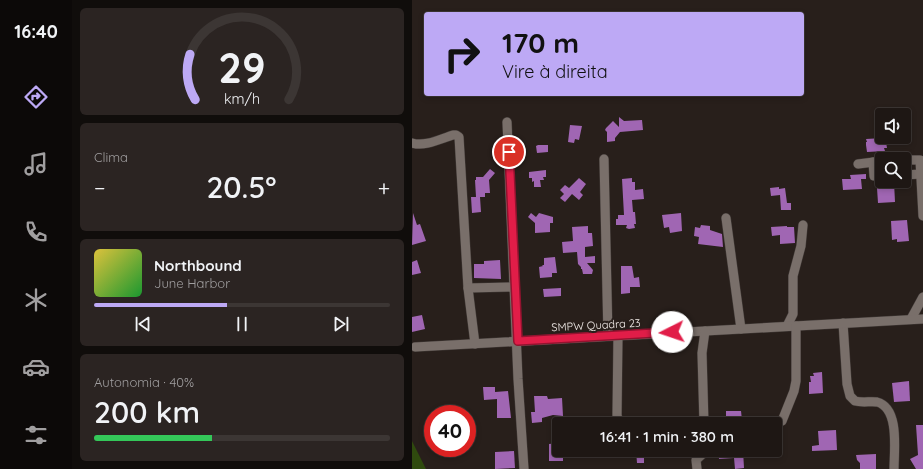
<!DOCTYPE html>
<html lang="pt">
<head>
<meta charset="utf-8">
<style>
  :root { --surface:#1e1714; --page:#2b2422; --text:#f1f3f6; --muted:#a19fa0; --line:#3c3634; --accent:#bda9f5 }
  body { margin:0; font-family:Quicksand,sans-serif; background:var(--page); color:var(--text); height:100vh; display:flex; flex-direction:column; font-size:15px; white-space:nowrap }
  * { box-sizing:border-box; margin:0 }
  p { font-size:13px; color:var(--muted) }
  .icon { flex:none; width:22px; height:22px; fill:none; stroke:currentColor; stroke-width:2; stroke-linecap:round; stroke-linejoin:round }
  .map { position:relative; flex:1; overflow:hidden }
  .sheet { display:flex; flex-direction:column; gap:8px; padding:8px; background:#100d0b; width:340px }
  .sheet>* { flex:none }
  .banner { position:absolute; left:12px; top:12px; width:380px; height:84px; border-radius:4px; box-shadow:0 2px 6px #0003,0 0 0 1px var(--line); background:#bda9f5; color:#111; overflow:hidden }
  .buttons { position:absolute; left:463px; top:108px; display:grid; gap:8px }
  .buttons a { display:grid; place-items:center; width:36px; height:36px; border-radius:4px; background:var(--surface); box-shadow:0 2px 6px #0003,0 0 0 1px var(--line); font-size:20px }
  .speed { position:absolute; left:12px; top:405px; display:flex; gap:8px; font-size:20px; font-weight:700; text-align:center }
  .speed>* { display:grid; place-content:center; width:52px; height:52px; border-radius:50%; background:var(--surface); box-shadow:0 2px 6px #0003,0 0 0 1px var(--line); line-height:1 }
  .speed .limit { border:6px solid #d22; background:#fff; color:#111 }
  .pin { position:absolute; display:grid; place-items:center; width:34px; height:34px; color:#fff; margin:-17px; border:2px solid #fff; border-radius:50%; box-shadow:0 1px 4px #0007 }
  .me { position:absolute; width:44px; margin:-22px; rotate:266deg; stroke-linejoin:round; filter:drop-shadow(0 0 3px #0008) }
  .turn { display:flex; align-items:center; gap:14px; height:84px; padding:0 12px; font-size:18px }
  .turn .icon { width:52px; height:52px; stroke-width:2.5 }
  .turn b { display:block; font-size:28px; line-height:34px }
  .big { font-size:30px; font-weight:600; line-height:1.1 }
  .sheet .widget { flex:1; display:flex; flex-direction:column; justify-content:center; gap:6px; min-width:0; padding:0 14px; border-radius:6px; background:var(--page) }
  .sheet .dial { align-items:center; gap:0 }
  .dial svg { height:104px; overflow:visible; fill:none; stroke:var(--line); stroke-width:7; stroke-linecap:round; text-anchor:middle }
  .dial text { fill:var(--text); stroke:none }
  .song { display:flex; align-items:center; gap:12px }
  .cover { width:48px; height:48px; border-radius:6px; background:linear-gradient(135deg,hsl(50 70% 55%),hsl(130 70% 35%)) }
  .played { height:4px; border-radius:2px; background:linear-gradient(90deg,var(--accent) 45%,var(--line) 45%) }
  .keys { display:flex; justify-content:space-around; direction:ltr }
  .heat { display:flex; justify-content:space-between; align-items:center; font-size:22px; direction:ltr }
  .charge { height:6px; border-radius:3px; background:linear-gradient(90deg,#34c759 40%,var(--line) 0) }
  .trip { position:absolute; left:140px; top:417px; width:230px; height:40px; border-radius:4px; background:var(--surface); box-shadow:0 2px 6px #0003,0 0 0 1px var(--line); font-weight:600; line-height:40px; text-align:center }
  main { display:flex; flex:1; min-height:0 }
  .tab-bar { display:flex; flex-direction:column; width:72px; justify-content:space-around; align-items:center; background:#0c0908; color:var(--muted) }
  .tab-bar .icon { width:28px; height:28px }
  .tab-bar .current { color:var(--accent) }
  .tab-bar b { font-size:18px; color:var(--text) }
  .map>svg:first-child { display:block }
  .green { fill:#2f4a0e }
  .building { fill:#a066b3 }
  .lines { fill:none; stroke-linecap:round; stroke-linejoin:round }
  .minor-casing { stroke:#423b38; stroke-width:10 }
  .minor { stroke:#796f6a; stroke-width:9 }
  .route-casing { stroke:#92132f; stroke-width:10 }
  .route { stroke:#e11d48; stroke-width:7 }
  .labels { text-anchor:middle; stroke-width:4; stroke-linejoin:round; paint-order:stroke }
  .street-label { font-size:11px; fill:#f2ece9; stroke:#281f1b }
</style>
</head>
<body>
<main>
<nav class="tab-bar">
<b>16:40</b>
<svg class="icon current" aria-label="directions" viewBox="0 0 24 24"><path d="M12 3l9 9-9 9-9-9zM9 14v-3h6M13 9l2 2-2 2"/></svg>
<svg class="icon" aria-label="music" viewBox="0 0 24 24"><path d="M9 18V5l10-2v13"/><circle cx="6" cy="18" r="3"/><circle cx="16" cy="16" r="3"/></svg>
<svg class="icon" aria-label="phone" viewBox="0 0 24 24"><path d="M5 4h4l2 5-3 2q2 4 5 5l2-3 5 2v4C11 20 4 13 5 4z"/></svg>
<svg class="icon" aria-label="climate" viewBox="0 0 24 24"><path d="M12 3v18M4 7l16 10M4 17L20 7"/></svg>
<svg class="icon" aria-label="car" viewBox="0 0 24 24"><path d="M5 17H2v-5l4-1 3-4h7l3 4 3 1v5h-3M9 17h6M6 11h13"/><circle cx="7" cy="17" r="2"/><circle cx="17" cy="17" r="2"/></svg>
<svg class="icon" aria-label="filters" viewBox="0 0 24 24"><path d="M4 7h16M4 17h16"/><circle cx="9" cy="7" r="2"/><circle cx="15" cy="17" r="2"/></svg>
</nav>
<section class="sheet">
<div class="widget dial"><svg viewBox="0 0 100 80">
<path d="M14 69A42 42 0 1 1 86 69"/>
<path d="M14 69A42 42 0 0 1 10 34" stroke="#bda9f5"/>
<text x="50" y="56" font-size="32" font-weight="700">29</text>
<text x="50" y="72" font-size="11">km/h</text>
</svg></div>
<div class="widget"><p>Clima</p>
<div class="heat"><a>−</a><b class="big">20.5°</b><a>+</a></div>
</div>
<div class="widget">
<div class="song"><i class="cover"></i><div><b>Northbound</b><p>June Harbor</p></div></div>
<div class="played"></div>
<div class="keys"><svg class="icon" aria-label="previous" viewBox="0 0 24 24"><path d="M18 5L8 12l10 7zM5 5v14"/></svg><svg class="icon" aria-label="pause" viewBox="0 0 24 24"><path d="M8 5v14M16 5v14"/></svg><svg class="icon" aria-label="next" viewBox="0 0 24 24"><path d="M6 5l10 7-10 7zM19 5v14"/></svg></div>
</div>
<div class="widget"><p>Autonomia · 40%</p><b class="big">200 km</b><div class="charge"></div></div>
</section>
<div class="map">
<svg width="511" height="469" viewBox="0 0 511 469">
  <rect width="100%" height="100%" fill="#281f1b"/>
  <path class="green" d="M0,441L14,469H0Z"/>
  <g class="building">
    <path d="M207,117L212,121L230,120L231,130L208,132L203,138V141L195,142V132L193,130L194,128L201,121L207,127Z"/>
    <path d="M158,125L170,126L167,140L163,139L162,143L156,142Z"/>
    <path d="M471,138V142H474L475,148H472L473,151L455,152L454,145V142H455L454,139Z"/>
    <path d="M126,145H136V152L125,153L124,146Z"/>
    <path d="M78,169L83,173L77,180L78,193H73V197H68L69,212L60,213L59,197H64L63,180H64V177H71Z"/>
    <path d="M134,170V177H131L132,180H128L129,187H122V181L120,182V178H117V172Z"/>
    <path d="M454,174V179H449L450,189L431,190L430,179H439L438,175Z"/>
    <path d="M167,178L174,184L168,192L171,195L167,200L160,194L153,202L148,198L152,194L148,190L153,185L157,188Z"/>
    <path d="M220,178V182H223V190L231,189L232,199L220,200L221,212H223L224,224H222L223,228L217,229L214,228L215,225H204V219H206V215H212L210,179Z"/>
    <path d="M474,182H482L483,202L466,203L465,188H474Z"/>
    <path d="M367,187V189L373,188L375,203H379V210H369L368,195L359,196L358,188Z"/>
    <path d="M1,213L5,225L8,224L14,241L0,245Z"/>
    <path d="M119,213L124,217L127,213L141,217V223H138V232L123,233V223L116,217Z"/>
    <path d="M269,213L270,231L258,233L257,227L252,228L250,215Z"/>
    <path d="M495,220L497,241L485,242V239L480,240L479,221Z"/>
    <path d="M289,225L298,226V230L310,234L311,247L286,244L287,237L282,236L283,227L288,228Z"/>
    <path d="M176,226V233H180L181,246L173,247V257L183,256V263H175L181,270L180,274H171L170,269H169V267L166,264L165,252L151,253L150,242L161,241L160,227Z"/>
    <path d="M375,226V227H382L383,243L368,244V235L360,236L359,227Z"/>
    <path d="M143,257L145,273H140V277L128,278L127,267L131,266L130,265H132V258Z"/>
    <path d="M5,260L9,273L0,275V262Z"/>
    <path d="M88,260L89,279L62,278V264H72V261Z"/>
    <path d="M209,266H220L222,278L227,277L228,287H218V293L209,294Z"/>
    <path d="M149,288V296L132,297L131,289Z"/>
    <path d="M10,315L13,329L0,332V317Z"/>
    <path d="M410,372L411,393L397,394V382H399L398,376H402L401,373Z"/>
    <path d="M497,381L498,401L482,402L480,383Z"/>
    <path d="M71,387H83V392L96,391L99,418H85V399L72,400Z"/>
    <path d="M122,396H135L136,399L150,398L151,416L141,415L130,418V422L120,423L119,412H123Z"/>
    <path d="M314,411H329L330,420H314Z"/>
    <path d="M504,425H511V469H504L498,459L506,455Z"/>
    <path d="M424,430L425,450L400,451V446L407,445L406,431Z"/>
    <path d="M147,443V450H151V461H137V444Z"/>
    <path d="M224,450H239V455H232V463H225Z"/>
    <path d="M306,450H331L332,468L323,469L322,458L307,459Z"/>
    <path d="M102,451L103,468L83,469V452Z"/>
    <path d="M464,454V469H448V463L445,460L444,455Z"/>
  </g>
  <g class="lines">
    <defs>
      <g id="minor">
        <path d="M95,122L106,379L112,469"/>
        <path d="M0,143C13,147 28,139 41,135H44L47,137L56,288L63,344"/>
        <path d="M192,159L196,336"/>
        <path d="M492,160H508L511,216"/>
        <path d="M461,162L462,176H470"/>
        <path d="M446,164L470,161"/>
        <path d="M492,175L509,174"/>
        <path d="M314,218L329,329"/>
        <path d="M56,288L102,287"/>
        <path d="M499,319L511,297"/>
        <path d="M431,323L435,384L438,396L443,401C450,403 459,401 465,402C488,408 482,451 482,469"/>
        <path d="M375,326L381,314V276L389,246L391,225"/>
        <path d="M206,336L205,415L207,424"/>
        <path d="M3,347L511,319"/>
        <path d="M370,421L382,391L384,381V326"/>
        <path d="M292,424L290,353L293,331"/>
        <path d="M285,469L284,460L293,452V450"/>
      </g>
    </defs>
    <use href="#minor" class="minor-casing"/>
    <use href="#minor" class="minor"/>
  </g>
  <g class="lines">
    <defs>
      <path id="route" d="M97,152L106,341L260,332"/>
    </defs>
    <use href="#route" class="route-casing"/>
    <use href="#route" class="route"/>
  </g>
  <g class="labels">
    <g class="street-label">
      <text transform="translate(184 325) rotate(-3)" y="4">SMPW Quadra 23</text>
    </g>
  </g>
</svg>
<div class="buttons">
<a><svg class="icon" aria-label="sound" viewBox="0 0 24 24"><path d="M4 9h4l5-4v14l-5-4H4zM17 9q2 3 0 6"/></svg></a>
<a><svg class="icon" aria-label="search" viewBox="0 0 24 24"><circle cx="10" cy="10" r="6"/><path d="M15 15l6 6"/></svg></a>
</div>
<div class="speed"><div class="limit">40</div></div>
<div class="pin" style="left:97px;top:152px;background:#d93025"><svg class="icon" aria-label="arrive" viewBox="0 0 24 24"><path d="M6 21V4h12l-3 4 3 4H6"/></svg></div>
<svg class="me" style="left:260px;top:332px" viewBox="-20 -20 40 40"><circle r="19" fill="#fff"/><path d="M0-13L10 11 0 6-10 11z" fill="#e11d48"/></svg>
<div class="trip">16:41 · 1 min · 380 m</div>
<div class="banner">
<div class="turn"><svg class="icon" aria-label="right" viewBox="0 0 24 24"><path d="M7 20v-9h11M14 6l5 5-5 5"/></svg><div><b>170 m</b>Vire à direita</div></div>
</div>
</div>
</main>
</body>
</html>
